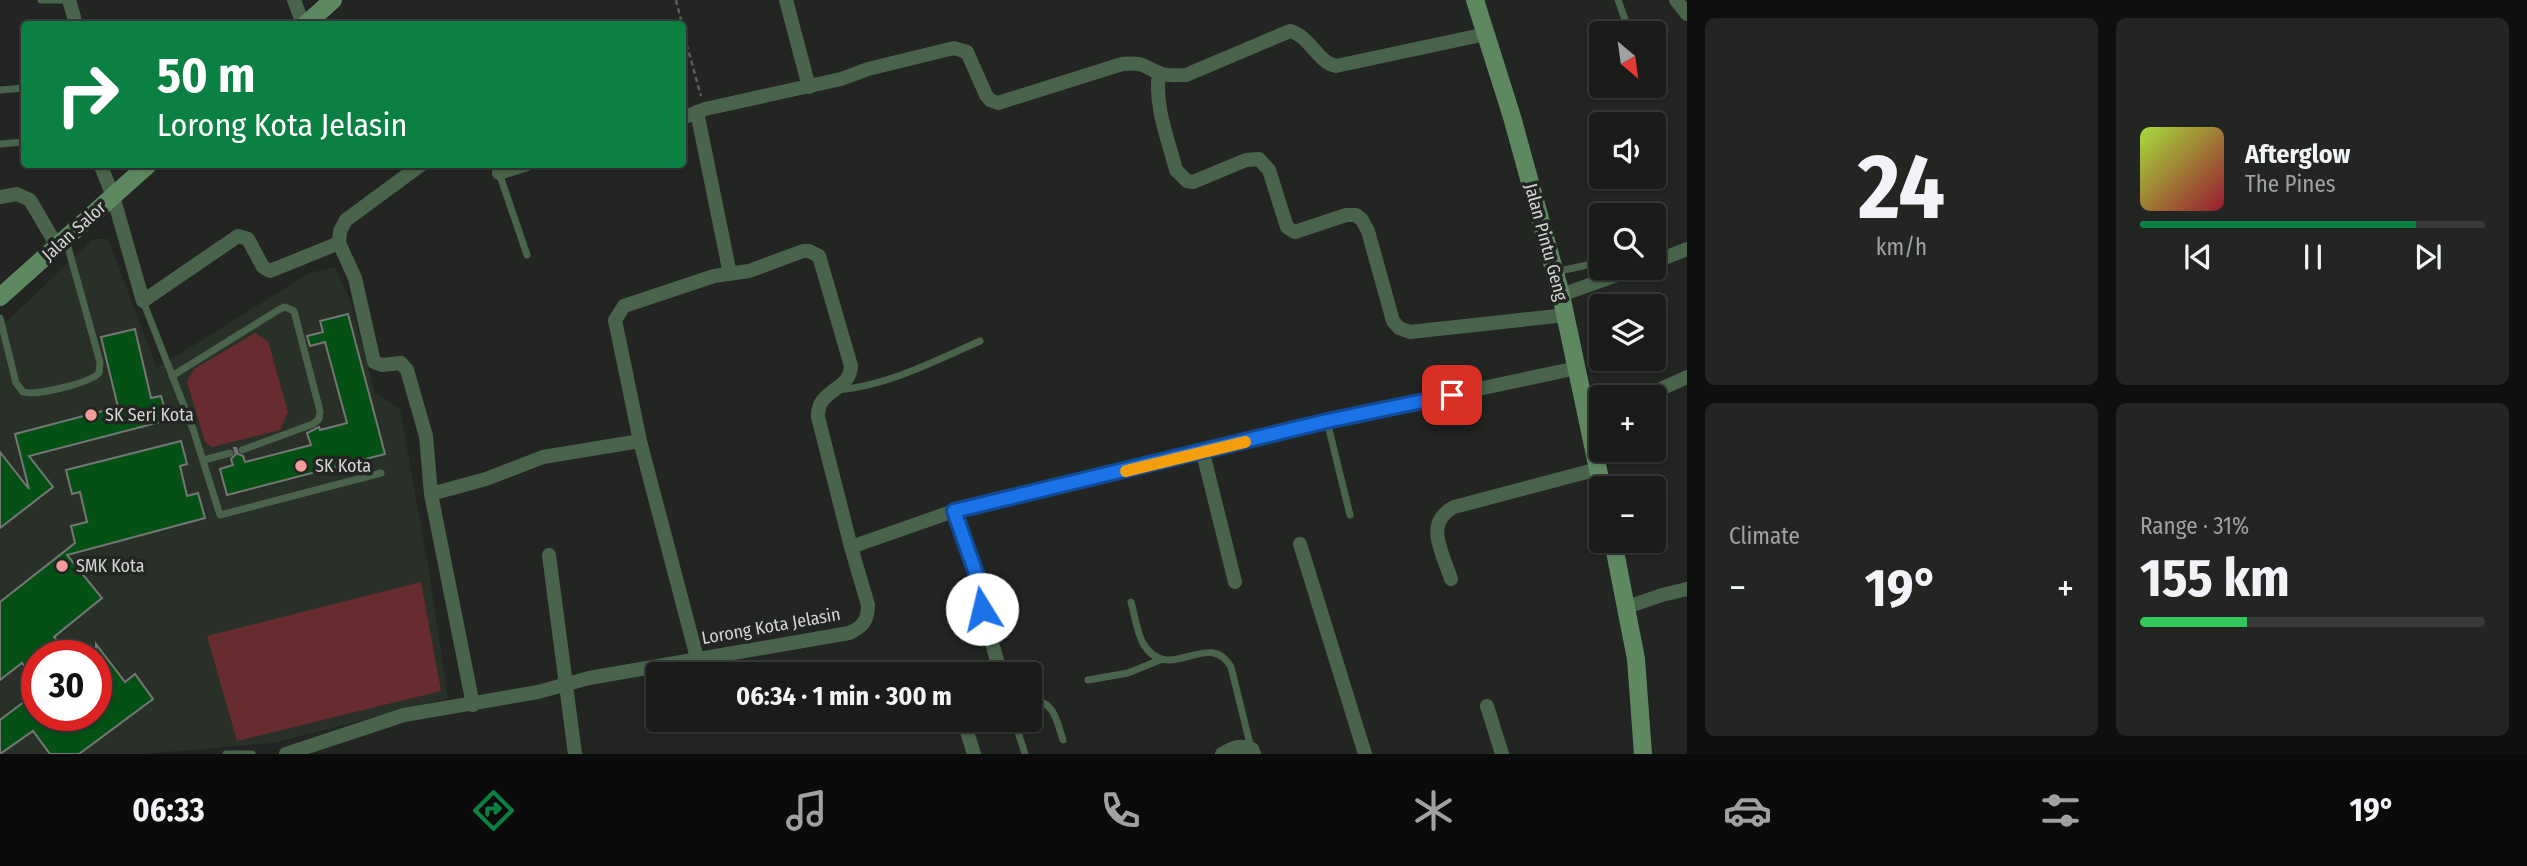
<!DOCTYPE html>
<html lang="en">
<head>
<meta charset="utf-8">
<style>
  :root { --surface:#1a1c1a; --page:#232523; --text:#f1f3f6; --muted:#9fa1a2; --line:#383a39; --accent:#0b8043 }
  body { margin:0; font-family:"Fira Sans Condensed",sans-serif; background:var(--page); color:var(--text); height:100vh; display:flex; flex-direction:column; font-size:26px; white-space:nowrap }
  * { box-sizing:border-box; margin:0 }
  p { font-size:23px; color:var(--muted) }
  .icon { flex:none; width:38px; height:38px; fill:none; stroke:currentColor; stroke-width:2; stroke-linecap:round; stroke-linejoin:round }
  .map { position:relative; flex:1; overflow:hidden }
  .side { display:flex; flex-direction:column; gap:18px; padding:18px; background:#0e0f0e; width:840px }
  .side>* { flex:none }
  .top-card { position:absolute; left:21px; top:21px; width:665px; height:147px; border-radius:7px; box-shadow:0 2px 5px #0004,0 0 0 2px var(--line); background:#0b8043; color:#fff; overflow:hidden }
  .needle { width:46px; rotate:151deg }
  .controls { position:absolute; left:1589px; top:21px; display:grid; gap:14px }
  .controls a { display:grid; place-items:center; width:77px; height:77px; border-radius:7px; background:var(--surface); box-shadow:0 2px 5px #0004,0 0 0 2px var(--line); font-size:35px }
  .speed { position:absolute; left:21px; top:640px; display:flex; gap:14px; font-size:35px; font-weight:700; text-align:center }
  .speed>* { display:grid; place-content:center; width:91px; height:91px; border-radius:50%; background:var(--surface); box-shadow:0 2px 5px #0004,0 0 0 2px var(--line); line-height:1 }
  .speed .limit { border:10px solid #d22; background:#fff; color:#111 }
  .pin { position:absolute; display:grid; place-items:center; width:60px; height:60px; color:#fff; margin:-30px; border-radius:14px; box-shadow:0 4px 10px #0006 }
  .me { position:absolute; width:77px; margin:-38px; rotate:351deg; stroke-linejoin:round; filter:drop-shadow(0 0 5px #0008) }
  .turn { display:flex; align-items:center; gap:24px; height:147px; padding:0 21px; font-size:32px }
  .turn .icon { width:91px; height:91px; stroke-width:2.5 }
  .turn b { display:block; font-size:49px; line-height:60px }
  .big { font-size:52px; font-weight:700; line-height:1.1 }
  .side .widget { flex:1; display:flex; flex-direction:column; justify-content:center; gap:10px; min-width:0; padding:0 24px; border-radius:10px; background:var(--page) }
  .side .dial { align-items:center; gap:0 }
  .dial b { font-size:91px; line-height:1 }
  .song { display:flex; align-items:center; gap:21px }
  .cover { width:84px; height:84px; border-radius:10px; background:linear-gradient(135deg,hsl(80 70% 55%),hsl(350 70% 35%)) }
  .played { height:7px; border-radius:4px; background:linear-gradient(90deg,var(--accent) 80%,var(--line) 80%) }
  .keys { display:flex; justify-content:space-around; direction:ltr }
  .heat { display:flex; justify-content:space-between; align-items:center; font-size:38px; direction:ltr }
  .charge { height:10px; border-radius:5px; background:linear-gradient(90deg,#34c759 31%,var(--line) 0) }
  .side .tiles { flex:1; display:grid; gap:18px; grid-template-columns:repeat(2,1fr) }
  .trip { position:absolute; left:646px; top:662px; width:396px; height:70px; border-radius:7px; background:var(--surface); box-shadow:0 2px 5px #0004,0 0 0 2px var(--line); font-weight:700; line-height:70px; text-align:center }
  .tab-bar { display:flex; height:112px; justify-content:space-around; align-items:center; background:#0a0b0a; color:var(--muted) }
  .tab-bar .icon { width:49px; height:49px }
  .tab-bar .current { color:var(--accent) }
  .tab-bar b { font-size:32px; color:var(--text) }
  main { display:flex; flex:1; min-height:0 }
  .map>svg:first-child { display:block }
  .built { fill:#283028; fill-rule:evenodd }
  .green { fill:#682c2f }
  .building { fill:#055015; stroke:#747774; stroke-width:2 }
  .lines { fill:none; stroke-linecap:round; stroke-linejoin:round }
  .path { stroke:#5d5f5d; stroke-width:2.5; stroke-dasharray:5 3.5; stroke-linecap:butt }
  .service { stroke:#4a644b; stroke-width:7 }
  .minor { stroke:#4a644b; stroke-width:14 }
  .secondary { stroke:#5e8960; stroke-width:18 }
  .route-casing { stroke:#114b97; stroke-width:18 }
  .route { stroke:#1a73e8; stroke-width:12 }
  .slow { stroke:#f59e0b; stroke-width:12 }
  .poi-dot { fill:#f59b9c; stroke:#222522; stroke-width:2.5 }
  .labels { text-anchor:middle; stroke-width:7; stroke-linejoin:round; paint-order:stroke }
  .street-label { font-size:18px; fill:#d3d5d3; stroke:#222522 }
  .poi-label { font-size:18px; fill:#d3d5d3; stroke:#222522; text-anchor:start }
</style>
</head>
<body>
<main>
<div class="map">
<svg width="1687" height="754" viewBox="0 0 1687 754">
  <rect width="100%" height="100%" fill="#222522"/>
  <path class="built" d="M93,239H108L157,368L309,273L335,267L350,301L375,393L400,409L429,571L448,698L274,743L143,754H0V328ZM37,656H96V716H37Z"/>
  <g class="green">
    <path d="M255,333L268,341L288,412L280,430L212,447L205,442L187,382L194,369Z"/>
    <path d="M421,582L441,691L237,741L207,636Z"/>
  </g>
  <g class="building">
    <path d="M348,314L385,454L227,495L220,469L233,465L231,459L236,454L234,448H236L238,454L243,456L245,462L311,445L307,433L319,427L320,430L347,423L325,342L310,346L307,336L323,332L320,321Z"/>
    <path d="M135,329L151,398L161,396L168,420L29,456L53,487L0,528V452L29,489L15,434L118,407L101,337Z"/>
    <path d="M181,441L187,464L180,466L187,496L198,493L205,518L67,555L102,598L54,637L70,656H37V682L22,663L0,680V602L75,543L71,526L87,522L80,492L72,494L66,470Z"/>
    <path d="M96,644L125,682L135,674L153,699L79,754H50L33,731L0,754V720L37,692V716H96Z"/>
  </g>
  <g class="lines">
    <g class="path">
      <path d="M676,0L682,24"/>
      <path d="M682,28L701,96"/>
    </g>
    <g class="service">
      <path d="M41,0H69"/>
      <path d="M1618,0L1630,33"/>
      <path d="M0,90L24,88"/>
      <path d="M0,144L24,142"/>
      <path d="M496,164L527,255"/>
      <path d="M1654,252L1657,251"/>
      <path d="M1555,272L1601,262"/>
      <path d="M143,301L193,429L220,515L381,473"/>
      <path d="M0,318L16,383L23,392C36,396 90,383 99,373L100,362L66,240"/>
      <path d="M172,376L280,309L285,307L294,311L320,411L319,419L313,424L242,450"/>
      <path d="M839,390C889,385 935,361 980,341"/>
      <path d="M1327,421L1350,515"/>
      <path d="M204,460L230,453"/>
      <path d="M1131,602C1135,616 1137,634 1144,645C1170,685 1209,628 1231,667L1251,748"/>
      <path d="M1088,680L1128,673L1160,660"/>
      <path d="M1029,699C1055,701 1056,719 1063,740"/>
      <path d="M1014,719L1025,754"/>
      <path d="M226,754H252"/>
    </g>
    <g class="minor">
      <path d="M69,0L76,24"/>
      <path d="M294,0L303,24"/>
      <path d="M786,0L809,87"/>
      <path d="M1676,0L1687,14"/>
      <path d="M1159,73C1154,105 1168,139 1176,170L1187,181L1193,182L1246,160L1259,159L1269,170L1287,227L1295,232L1346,215H1356L1362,220L1368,231L1393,321L1399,328L1410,332L1566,315"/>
      <path d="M697,112L730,274"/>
      <path d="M682,118L705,109L841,79L868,69L954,48L967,52L986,95L990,100L998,103L1122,64C1146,62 1143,67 1162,74C1169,76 1178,75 1186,75L1290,31C1310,36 1317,62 1336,66L1486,34"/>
      <path d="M100,164L113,196L143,301L238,236L248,239L263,267L270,271L339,243"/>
      <path d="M422,164L346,220L340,231L339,243L355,278L374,362L382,365L401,363L407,370L426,436L431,494L473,705"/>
      <path d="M499,173L527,164"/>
      <path d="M0,197L17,194L30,200L57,246"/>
      <path d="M1654,262L1687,249"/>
      <path d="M1561,295L1637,268"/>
      <path d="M1643,397L1687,377"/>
      <path d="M1586,415L1601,411"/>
      <path d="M1203,453L1235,582"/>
      <path d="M431,494L486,479L543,457L640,441"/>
      <path d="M954,511L977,576L982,609L1001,674"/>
      <path d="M1300,544L1365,754"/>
      <path d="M549,555L575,754"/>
      <path d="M1451,579C1443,553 1423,523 1454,507L1598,469"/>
      <path d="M1627,607L1662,595L1687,589"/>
      <path d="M697,658L640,441L615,320L624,306L714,276L749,271L803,251H809L819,256L851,366C850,392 817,388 818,417L851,547"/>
      <path d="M1487,706L1502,754"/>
      <path d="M963,719L974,754"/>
      <path d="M286,754L404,715L538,692L589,678L849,633C863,627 868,620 868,605L851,547L954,511L1327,421L1577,368"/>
      <path d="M1222,754C1233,748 1239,744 1252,749L1254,754"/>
    </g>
    <g class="secondary">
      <path d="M1475,0L1512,117L1561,295L1602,488"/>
      <path d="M306,24L333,0"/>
      <path d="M0,297L149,164"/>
      <path d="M1613,541L1636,659L1643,754"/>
    </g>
  </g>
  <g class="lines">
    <defs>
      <path id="route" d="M982,609L977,576L954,511L1327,421L1452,395"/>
    </defs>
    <use href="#route" class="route-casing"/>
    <use href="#route" class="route"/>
    <path class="slow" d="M1126,471L1245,442"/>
  </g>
  <g class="poi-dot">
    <circle cx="91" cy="415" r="7"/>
    <circle cx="301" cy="466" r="7"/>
    <circle cx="62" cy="566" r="7"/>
  </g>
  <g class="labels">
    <g class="street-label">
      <text transform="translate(74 231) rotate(-42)" y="6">Jalan Salor</text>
      <text transform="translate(1546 242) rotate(75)" y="6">Jalan Pintu Geng</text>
      <text transform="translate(771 626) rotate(-10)" y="6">Lorong Kota Jelasin</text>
    </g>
    <g class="poi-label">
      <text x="105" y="421">SK Seri Kota</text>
      <text x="315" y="472">SK Kota</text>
      <text x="76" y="572">SMK Kota</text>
    </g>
  </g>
</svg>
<div class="controls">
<a><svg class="needle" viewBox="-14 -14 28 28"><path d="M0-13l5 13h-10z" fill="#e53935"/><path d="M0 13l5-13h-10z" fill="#9fa1a2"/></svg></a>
<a><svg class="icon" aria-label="sound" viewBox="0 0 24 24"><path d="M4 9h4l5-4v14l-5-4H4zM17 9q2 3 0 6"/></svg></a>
<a><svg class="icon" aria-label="search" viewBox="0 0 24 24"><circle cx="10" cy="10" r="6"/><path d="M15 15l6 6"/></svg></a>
<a><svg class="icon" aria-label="layers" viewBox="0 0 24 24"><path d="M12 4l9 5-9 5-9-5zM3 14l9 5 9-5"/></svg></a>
<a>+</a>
<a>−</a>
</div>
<div class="speed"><div class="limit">30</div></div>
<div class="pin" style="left:1452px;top:395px;background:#d93025"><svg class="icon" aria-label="arrive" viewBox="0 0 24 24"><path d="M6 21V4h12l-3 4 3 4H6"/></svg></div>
<svg class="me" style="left:982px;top:609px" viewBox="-20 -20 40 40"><circle r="19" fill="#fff"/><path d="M0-13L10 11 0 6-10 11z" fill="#1a73e8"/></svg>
<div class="trip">06:34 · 1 min · 300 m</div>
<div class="top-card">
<div class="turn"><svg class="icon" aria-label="right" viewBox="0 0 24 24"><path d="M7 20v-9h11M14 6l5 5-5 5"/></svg><div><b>50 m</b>Lorong Kota Jelasin</div></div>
</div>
</div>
<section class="side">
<div class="tiles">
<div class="widget dial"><b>24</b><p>km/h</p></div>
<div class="widget">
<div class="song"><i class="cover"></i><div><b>Afterglow</b><p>The Pines</p></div></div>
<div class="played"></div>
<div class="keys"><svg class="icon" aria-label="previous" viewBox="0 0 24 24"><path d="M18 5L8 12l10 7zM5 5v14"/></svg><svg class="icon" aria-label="pause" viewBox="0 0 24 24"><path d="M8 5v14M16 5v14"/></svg><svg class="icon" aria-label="next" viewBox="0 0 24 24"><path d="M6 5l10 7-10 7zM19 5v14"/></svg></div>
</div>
<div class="widget"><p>Climate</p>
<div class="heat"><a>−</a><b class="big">19°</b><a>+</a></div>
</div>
<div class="widget"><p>Range · 31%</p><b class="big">155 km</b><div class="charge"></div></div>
</div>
</section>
</main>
<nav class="tab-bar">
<b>06:33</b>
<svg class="icon current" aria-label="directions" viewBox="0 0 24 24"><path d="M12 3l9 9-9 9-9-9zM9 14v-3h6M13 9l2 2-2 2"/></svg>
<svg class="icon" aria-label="music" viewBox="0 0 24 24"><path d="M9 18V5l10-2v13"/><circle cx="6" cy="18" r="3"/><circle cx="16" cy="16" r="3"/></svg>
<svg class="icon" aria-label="phone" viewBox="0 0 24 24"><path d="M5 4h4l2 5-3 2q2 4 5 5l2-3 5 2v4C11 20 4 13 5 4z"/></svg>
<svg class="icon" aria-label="climate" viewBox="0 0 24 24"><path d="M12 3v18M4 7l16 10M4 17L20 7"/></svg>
<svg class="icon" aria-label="car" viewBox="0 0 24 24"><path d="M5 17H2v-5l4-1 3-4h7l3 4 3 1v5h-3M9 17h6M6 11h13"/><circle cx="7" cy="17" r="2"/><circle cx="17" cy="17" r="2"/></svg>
<svg class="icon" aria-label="filters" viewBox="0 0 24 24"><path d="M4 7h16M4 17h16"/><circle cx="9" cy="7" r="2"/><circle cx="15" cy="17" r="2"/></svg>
<b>19°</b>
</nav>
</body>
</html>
